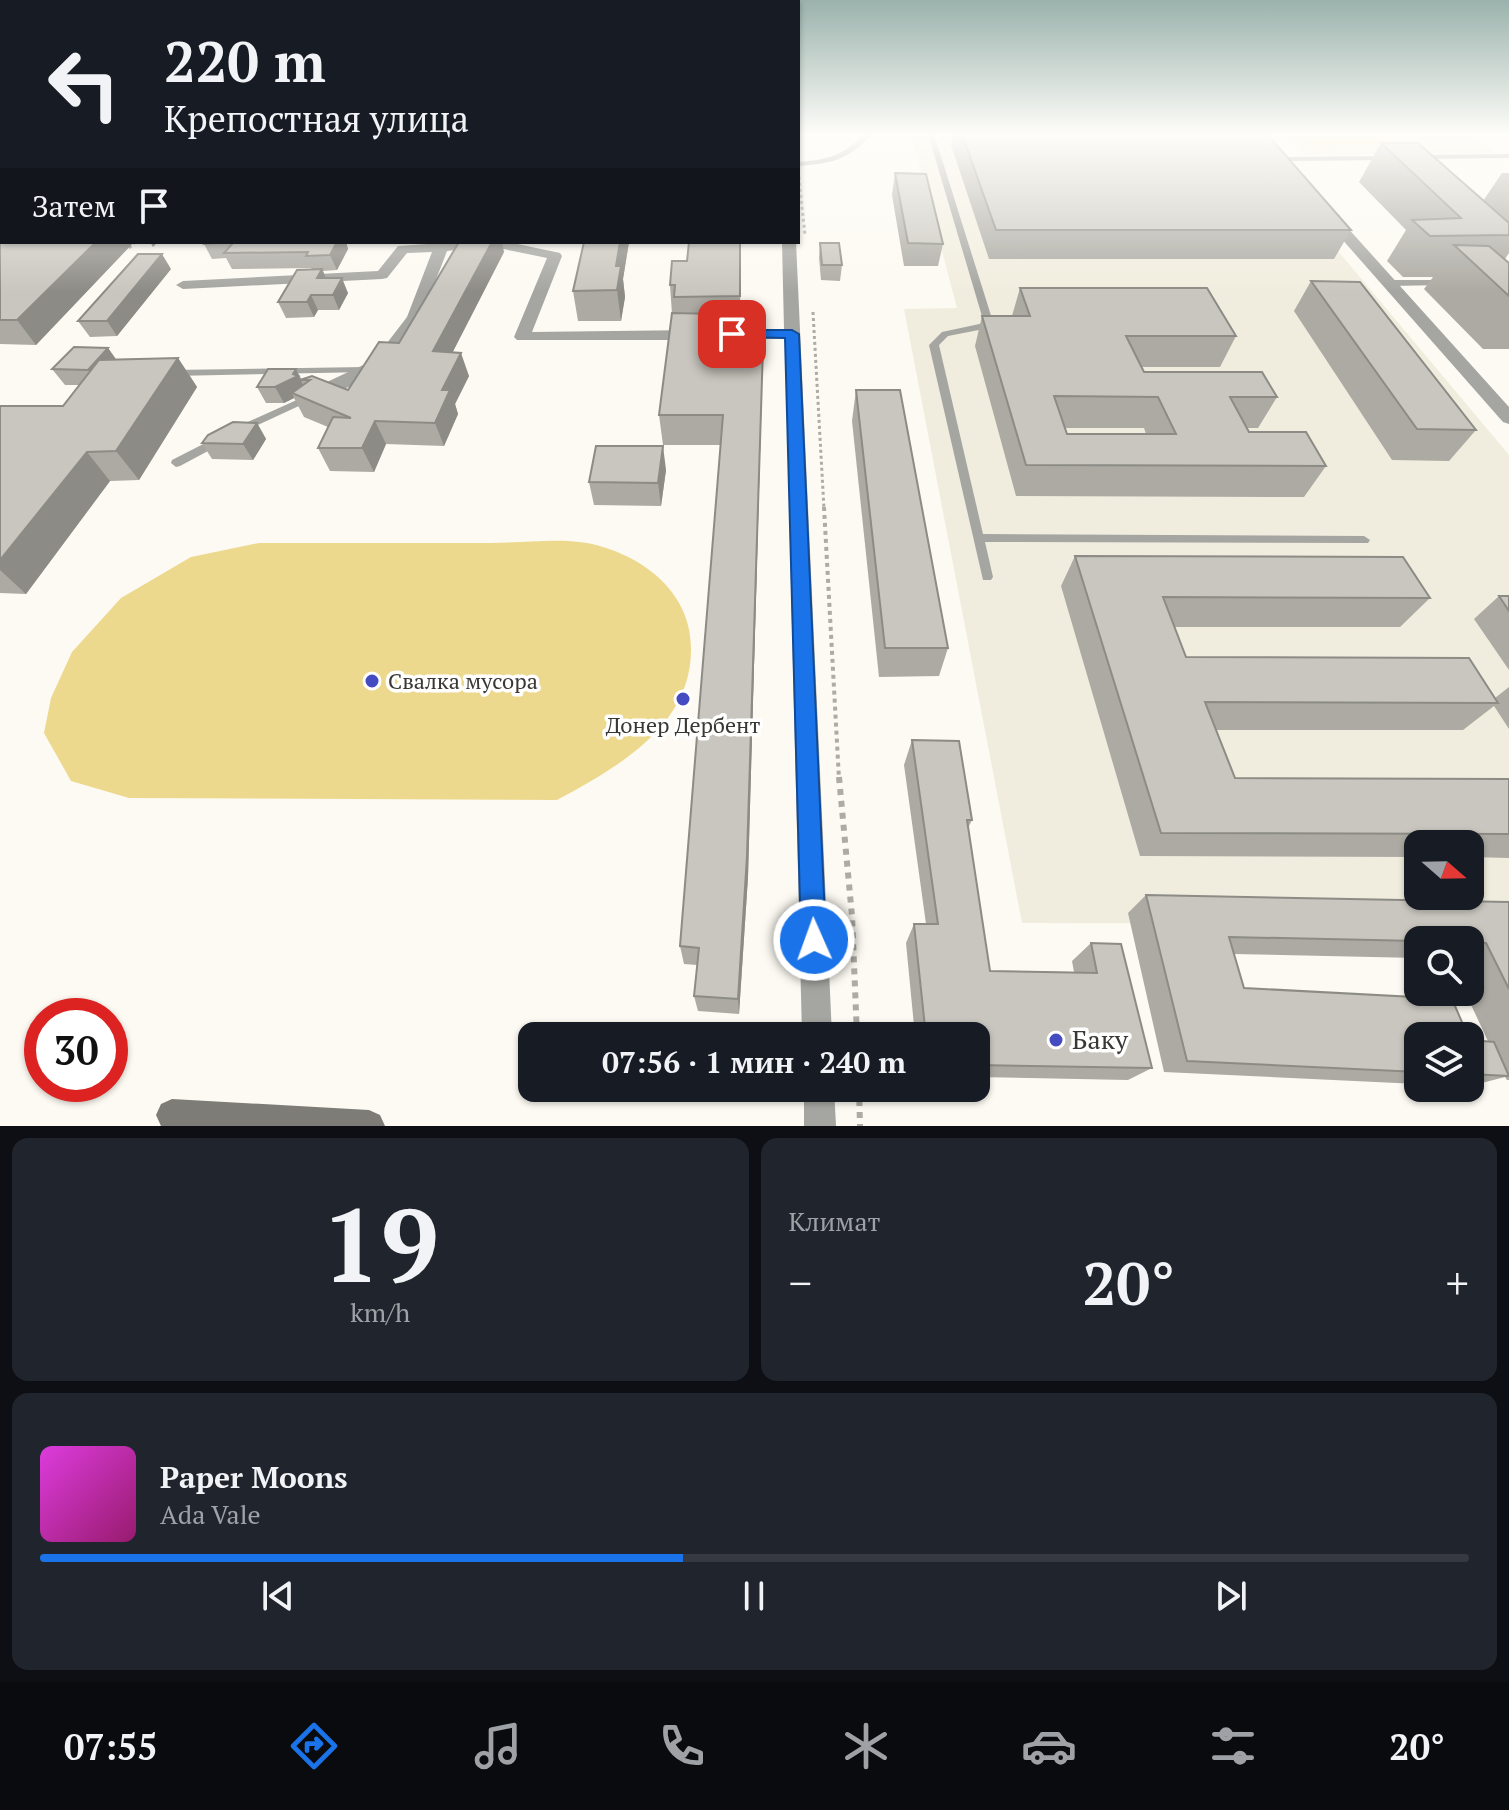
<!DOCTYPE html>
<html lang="ru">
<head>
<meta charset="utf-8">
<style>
  :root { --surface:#171b24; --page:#20242c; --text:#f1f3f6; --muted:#9ea1a6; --line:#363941; --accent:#1a73e8 }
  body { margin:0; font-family:"PT Serif",serif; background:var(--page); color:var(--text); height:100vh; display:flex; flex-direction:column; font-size:30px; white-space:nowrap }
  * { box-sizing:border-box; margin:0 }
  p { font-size:26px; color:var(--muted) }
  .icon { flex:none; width:44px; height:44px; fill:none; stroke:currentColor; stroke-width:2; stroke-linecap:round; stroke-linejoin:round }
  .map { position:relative; height:1126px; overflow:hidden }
  .drawer { display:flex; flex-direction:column; gap:12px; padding:12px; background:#0d0f14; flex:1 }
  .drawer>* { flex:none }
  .top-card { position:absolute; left:0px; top:0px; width:800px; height:244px; box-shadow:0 2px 6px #0004; background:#171b24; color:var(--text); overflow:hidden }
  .needle { width:52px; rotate:110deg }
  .buttons { position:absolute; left:1404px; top:830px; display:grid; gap:16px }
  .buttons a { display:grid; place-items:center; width:80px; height:80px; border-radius:16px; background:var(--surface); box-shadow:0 2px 6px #0004; font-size:40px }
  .speed { position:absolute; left:24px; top:998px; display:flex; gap:16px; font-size:40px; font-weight:700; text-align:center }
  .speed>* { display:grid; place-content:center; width:104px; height:104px; border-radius:50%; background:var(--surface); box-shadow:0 2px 6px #0004; line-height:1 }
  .speed .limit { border:12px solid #d22; background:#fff; color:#111 }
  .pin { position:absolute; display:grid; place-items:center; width:68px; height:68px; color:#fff; margin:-34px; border-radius:16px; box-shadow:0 4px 12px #0006 }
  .me { position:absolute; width:88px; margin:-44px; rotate:358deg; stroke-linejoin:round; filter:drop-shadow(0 0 6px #0008) }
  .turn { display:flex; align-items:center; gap:28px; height:168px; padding:0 32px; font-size:36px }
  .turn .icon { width:104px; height:104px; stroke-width:2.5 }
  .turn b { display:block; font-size:56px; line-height:68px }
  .then { display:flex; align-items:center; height:76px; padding:0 32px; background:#0003; gap:16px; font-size:30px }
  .big { font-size:60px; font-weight:600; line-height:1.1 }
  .drawer .widget { flex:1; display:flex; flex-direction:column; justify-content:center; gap:12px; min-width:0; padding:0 28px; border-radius:16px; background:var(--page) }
  .drawer .dial { align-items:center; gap:0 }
  .dial b { font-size:104px; line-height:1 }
  .song { display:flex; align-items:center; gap:24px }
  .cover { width:96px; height:96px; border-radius:12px; background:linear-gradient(135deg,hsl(300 70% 55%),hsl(320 70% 35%)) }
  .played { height:8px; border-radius:4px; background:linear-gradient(90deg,var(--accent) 45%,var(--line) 45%) }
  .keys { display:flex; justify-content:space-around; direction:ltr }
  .heat { display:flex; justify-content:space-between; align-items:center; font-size:44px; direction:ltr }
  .drawer .tiles { flex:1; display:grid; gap:12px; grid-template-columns:1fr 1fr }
  .widget:last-child { grid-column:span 2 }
  .trip { position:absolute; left:518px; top:1022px; width:472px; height:80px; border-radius:16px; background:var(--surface); box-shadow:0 2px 6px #0004; font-weight:600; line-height:80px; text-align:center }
  .dock { display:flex; height:128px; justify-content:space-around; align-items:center; background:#090b0e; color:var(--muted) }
  .dock .icon { width:56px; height:56px }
  .dock .selected { color:var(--accent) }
  .dock b { font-size:36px; color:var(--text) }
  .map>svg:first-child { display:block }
  .built { fill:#f1edde; fill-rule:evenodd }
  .green { fill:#edd98e }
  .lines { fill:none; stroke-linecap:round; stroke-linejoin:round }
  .path-far2 { stroke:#adaba5; stroke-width:3; stroke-dasharray:3 3; stroke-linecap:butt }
  .path-far1 { stroke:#adaba5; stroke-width:4; stroke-dasharray:4 4; stroke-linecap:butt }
  .path { stroke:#adaba5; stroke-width:6; stroke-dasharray:6 6; stroke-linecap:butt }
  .lane { fill:#a5a5a1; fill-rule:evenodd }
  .street { fill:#a5a5a1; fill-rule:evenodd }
  .secondary { fill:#7d7c77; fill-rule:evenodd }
  .wall { fill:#acaaa3; fill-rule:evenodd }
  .shaded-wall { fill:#8c8b85 }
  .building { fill:#c8c6be; stroke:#8c8b85; stroke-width:2; fill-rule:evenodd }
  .route { fill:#1a73e8; stroke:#114b97; stroke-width:2 }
  .poi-dot { fill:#454bc1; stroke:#fff; stroke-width:3 }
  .labels { text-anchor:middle; stroke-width:7; stroke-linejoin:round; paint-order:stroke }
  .poi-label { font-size:22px; fill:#393835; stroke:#fff; text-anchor:start }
  .near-poi-label { font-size:26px; fill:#393835; stroke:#fff; text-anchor:start }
</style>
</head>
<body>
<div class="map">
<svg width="1509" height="1126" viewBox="0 0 1509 1126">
  <rect width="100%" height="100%" fill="#fcfaf2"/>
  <g class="built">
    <path d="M911,134H1240L1509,455V924L1022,923L904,309L957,308ZM1418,844H1470V896H1418Z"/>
    <path d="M1286,134H1471L1496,153L1305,155Z"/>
  </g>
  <g class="green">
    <path d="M1300,134H1380L1392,144L1311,145Z"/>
    <path d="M259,543C336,543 413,543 490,543C521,543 557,538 587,543C642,554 692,592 691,650C691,727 616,768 557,800L129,798L71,781L44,733L51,698L72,652L121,598L191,557Z"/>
  </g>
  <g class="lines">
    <g class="path-far2">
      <path d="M799,177L805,235"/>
      <path d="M129,248L135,242"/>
      <path d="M813,312L824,509"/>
    </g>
    <path class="path-far1" d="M824,507L839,779"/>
    <g class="path">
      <path d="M839,777L852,916L857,1036"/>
      <path d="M859,1088L860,1126"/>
    </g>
    <g class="lane">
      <path d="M866,134H873C847,160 834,163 798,166V162C833,159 839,156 866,134Z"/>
      <path d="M928,134H934L994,325L989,328L948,336L939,345L983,534L1364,536L1370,540L1368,543L985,542L993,577L991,580H983L929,345L942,332L984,323Z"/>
      <path d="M1509,154V158L1418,159L1414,157L1418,155Z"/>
      <path d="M1388,156H1391V160L1279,161L1275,159L1279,157Z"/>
      <path d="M1442,280L1445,281V285L1389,286L1385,283L1389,280Z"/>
      <path d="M365,367L370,370L368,372L173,376L168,373L173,370Z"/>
      <path d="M310,394L314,395V399L247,430L243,431L238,428L239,426Z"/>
      <path d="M219,436L224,440L223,443L180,466L176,467L171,463L172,460Z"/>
    </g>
    <g class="street">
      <path d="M1326,215H1336L1509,407V424L1503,422L1326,221Z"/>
      <path d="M456,242H508L560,253L562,256L532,332L696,330L704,335L696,340H517L514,337L547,258L489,246L447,251C420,322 400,376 320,397L312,392L314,388L374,360L407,317L432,252L407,253L387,278L382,279L183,289L176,285L183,281L378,271L398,246Z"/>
      <path d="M782,242H796L832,1036H802L785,339H736L728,334L736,329H784Z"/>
      <path d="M804,1088H834L836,1126H804Z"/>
    </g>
    <path class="secondary" d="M172,1099L369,1110L380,1115L385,1126H161L156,1115L161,1104Z"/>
  </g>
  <g class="wall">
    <path d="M0,134L2,242H134L36,345L0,344Z"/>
    <path d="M953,134H1267L1351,230L1334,259H989L951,145Z"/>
    <path d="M1381,143L1483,201L1502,173H1509V253L1505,259L1509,263V349H1483L1424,289L1433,277H1403L1387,261L1406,230L1359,182Z"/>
    <path d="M895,173L943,244L938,266H904L892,195Z"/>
    <path d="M205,242H346L348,249L337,270L323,271L326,278L348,293L339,310H318L314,317L286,318L278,302L312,270L311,268L232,269L226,258L212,259L204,244Z"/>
    <path d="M629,242L623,279L625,297L621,321H578L573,291Z"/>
    <path d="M689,242H741L740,315H764L748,877L739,1014L698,1011L694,996L697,965L684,964L680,946L721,445H663L659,415L672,314L670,285L687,261Z"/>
    <path d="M820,243L842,265L840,281L821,280L819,258Z"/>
    <path d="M504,252L452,353L469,376L455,404L458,414L444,446L386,444L374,472L330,471L318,448L328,427L304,417L294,398L284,403H266L257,387L296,369L302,380L312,376L348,390L399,343Z"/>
    <path d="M171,269L117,336L90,337L78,321Z"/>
    <path d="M1311,281L1476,430L1449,461L1392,460L1294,311Z"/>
    <path d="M1020,288L1236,336L1220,367H1141L1144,372L1277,397L1258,428H1246L1249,432L1326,466L1304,497L1016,496L975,346L982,316H1012ZM1065,428H1144L1146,434H1067Z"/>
    <path d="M108,348L116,359L178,358L197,387L139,480L110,481L26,594L0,593V406H63L79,385H65L52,369Z"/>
    <path d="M856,390L948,648L939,676L879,677L852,421Z"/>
    <path d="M257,423L266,439L253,460L212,459L202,443Z"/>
    <path d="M666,470L661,506L594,505L589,482Z"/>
    <path d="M1075,556L1430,598L1400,627H1175L1186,657L1495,698L1509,687V729L1494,706L1463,730H1216L1235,778L1509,779V858L1470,857V844H1418V857L1140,856L1061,586Z"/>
    <path d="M1499,596H1509V670L1474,619Z"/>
    <path d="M912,740L972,820L968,828L990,971L1074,972L1072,961L1091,943L1152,1068L1128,1080L976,1077V1036H915L906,943L914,924H926L904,765Z"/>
    <path d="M1146,895L1509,902V1080H1507L1505,1077L1470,1086V1074L1488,1041L1465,992H1470V940H1418V958L1234,954L1244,988L1418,1036V1084L1164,1072L1128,913Z"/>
  </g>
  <g class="shaded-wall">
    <path d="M2,153V188L0,190V155Z"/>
    <path d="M96,242H134L36,345L17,320Z"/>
    <path d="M150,242H158L153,247Z"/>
    <path d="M337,242H346L348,249L337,270L330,255Z"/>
    <path d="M492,242H502L504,252L441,375L433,351Z"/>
    <path d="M620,242H629L623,279L625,297L621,321L617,290L616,266Z"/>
    <path d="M162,254L171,269L117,336L107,321Z"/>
    <path d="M322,269L329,285L317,278Z"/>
    <path d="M342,278L348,293L339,310L333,295Z"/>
    <path d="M311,295L318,310L314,317L307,302Z"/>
    <path d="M764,315L748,877L739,1014L738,999Z"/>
    <path d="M108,348L119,364L99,386L88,370Z"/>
    <path d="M461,353L469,376L455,404L458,414L444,446L435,423L442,390Z"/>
    <path d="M178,358L197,387L139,480L116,451Z"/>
    <path d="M296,369L306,392L292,393L294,398L284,403L275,387L293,374Z"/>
    <path d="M375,421L386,444L374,472L362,448Z"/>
    <path d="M257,423L266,439L253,460L243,444Z"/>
    <path d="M663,446L666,470L661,506L658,483Z"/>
    <path d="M87,452L110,481L26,594L0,570V560Z"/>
  </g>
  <g class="building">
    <path d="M0,134H2V153L0,155Z"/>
    <path d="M962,134H1267L1351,230H996Z"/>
    <path d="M1381,143H1418L1509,223V235L1430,236L1412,220L1461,218Z"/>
    <path d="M0,171H2V200L0,201Z"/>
    <path d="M895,173L926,174L943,244L908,243Z"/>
    <path d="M0,205H2V242H96L17,320H0Z"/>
    <path d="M205,242H337L330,255L306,256L308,252L224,253L234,242L204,244Z"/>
    <path d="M459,242H492L433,351L461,353L442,390H450L435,423L375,421L362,448H318L333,417L351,418L292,393L310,380H300L312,376L348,390L379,342L399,343Z"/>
    <path d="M584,242H620L616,266H621L617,290L573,291Z"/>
    <path d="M689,242H740V296L674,297L675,285H670L672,261H687Z"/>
    <path d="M820,243H839L842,265H822Z"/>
    <path d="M1454,245L1489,246L1509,263V296Z"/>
    <path d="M138,254H162L107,321H78Z"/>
    <path d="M322,269L317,278H342L333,295H311L307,302H278L297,270Z"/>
    <path d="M1311,281L1360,282L1476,430L1417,429Z"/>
    <path d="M1020,288H1207L1236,336H1126L1144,372H1262L1277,397H1230L1249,432H1306L1326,466L1026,465L982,316H1030ZM1054,396L1158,397L1176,434H1067Z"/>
    <path d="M672,313L764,315L747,856L738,999L694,996L699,948L680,946L723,415H659Z"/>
    <path d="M74,347L108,348L88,370L52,369Z"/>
    <path d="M178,358L116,451L87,452L0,560V406H63L99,360Z"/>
    <path d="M268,369H296L293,374L298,376L275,387H257Z"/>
    <path d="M856,390H900L948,648H885Z"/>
    <path d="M233,422L257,423L243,444L202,443L208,435Z"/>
    <path d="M596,446H663L658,483L589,482Z"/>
    <path d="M1075,556L1403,557L1430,598L1163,597L1186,657L1469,658L1498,703L1205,702L1235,778L1509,779V834L1161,833Z"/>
    <path d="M1499,596H1509V611Z"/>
    <path d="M912,740L959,741L972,820H967L990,971L1097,973L1091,943L1121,944L1152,1068L976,1065V1036H930L925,1027L914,924H938Z"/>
    <path d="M1146,895L1509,902V989L1486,943L1470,942V940H1418V941L1229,937L1244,988L1452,999L1468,1036H1418V1072L1187,1061Z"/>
    <path d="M1470,1040L1494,1042L1509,1076L1470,1074Z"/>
  </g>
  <linearGradient id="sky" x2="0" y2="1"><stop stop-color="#9bb2ac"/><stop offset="0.46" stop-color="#fefdf9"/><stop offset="1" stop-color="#fefdf9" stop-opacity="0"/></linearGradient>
  <rect width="1509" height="292" fill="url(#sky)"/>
  <path class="route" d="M732,330H792L799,334L826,940L822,949L814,953L805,949L801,940L785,338L727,337L725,334Z"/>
  <g class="poi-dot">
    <circle cx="372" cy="681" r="8"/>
    <circle cx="683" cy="699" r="8"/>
    <circle cx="1056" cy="1040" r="8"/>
  </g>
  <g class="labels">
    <g class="poi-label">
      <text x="388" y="689">Свалка мусора</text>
      <text x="683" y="733" text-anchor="middle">Донер Дербент</text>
    </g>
    <g class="near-poi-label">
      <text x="1072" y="1049">Баку</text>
    </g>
  </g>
</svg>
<div class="buttons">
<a><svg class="needle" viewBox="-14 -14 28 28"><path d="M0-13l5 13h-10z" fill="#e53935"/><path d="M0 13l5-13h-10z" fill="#9ea1a6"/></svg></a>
<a><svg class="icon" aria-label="search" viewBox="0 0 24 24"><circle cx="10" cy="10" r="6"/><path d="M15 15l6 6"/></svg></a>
<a><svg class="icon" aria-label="layers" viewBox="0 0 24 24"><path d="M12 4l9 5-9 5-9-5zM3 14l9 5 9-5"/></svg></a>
</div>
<div class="speed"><div class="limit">30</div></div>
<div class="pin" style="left:732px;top:334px;background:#d93025"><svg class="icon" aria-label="arrive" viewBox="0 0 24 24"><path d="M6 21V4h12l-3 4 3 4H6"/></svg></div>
<svg class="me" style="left:814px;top:940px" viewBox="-20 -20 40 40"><circle r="17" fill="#1a73e8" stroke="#fff" stroke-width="3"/><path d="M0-11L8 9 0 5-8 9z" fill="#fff"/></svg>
<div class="trip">07:56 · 1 мин · 240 m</div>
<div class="top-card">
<div class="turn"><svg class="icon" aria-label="left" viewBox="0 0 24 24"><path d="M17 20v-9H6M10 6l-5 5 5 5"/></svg><div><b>220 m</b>Крепостная улица</div></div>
<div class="then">Затем<svg class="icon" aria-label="arrive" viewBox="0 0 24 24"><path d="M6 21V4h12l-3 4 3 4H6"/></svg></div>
</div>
</div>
<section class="drawer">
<div class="tiles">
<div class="widget dial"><b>19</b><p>km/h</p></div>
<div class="widget"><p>Климат</p>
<div class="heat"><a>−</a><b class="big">20°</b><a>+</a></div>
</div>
<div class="widget">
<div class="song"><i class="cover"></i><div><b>Paper Moons</b><p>Ada Vale</p></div></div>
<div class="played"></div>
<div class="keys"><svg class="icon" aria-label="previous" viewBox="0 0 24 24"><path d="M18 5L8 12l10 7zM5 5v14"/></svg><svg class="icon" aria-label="pause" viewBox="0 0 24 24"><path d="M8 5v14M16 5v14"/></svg><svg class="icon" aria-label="next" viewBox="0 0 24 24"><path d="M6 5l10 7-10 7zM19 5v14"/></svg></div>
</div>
</div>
</section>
<nav class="dock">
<b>07:55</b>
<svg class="icon selected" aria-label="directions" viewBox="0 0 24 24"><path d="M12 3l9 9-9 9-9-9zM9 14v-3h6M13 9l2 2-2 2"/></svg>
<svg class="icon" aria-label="music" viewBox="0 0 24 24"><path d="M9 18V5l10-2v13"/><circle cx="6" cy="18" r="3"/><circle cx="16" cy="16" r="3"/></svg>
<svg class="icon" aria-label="phone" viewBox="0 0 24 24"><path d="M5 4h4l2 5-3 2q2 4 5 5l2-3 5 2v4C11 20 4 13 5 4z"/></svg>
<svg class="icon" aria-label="climate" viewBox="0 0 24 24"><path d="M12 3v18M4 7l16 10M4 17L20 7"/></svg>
<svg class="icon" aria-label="car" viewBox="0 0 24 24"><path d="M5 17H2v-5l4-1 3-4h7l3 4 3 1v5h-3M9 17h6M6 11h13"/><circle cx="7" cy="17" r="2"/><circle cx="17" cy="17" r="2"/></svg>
<svg class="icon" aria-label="filters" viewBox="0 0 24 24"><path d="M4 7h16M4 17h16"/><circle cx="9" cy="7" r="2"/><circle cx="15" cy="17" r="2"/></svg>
<b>20°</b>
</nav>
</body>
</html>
